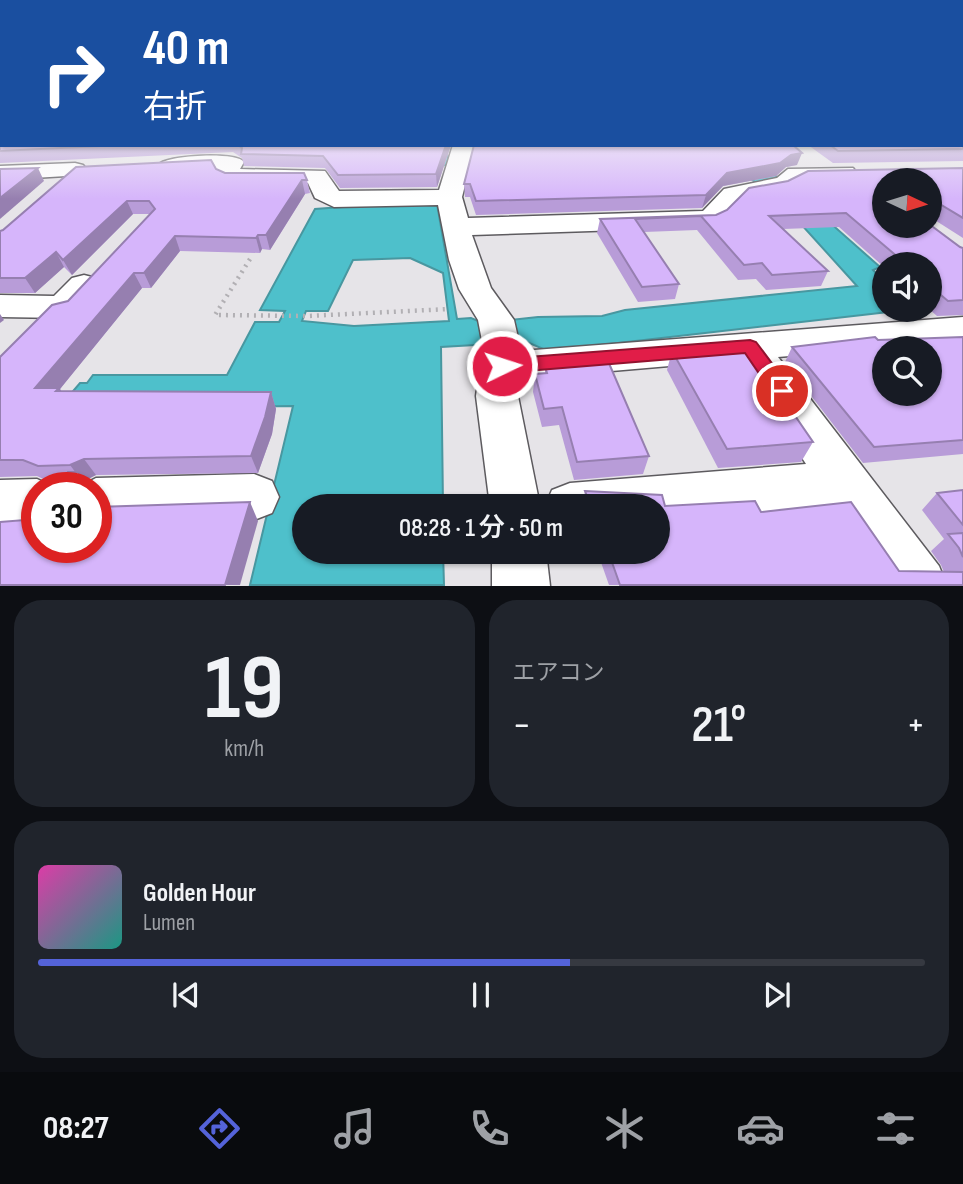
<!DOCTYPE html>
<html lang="ja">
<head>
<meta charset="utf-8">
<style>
  :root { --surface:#171b24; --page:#20242c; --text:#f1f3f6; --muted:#9ea1a6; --line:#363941; --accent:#5463d9 }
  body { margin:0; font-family:"Sofia Sans Condensed","Noto Sans JP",sans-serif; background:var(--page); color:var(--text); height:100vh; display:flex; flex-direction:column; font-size:26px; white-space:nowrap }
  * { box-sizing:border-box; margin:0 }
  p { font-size:23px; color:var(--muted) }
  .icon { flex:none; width:38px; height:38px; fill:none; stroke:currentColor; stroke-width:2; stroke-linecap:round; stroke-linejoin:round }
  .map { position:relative; height:586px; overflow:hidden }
  .side { display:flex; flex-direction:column; gap:14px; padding:14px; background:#0d0f14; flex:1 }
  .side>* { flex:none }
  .hud { position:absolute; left:0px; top:0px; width:964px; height:147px; box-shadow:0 2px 5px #0004; background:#1a4fa0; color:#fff; overflow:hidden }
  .needle { width:46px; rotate:94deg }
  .tools { position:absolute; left:872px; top:168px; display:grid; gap:14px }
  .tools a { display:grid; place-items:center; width:70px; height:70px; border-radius:50%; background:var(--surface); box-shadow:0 2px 5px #0004; font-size:35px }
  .speed { position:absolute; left:21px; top:472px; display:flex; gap:14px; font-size:35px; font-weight:700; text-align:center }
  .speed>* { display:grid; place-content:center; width:91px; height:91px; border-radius:50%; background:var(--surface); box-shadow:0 2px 5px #0004; line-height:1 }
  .speed .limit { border:10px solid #d22; background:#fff; color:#111 }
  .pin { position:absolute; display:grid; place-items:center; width:60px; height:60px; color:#fff; margin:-30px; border:4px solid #fff; border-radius:50%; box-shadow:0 2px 7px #0007 }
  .me { position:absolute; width:77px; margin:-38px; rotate:86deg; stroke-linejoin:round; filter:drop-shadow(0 0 5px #0008) }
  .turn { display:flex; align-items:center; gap:24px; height:147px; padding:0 28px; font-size:32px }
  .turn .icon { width:91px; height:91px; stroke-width:2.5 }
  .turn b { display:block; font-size:49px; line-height:60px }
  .big { font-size:52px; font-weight:600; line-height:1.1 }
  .side .tile { flex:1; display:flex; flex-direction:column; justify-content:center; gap:10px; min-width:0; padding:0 24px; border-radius:28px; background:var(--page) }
  .side .dial { align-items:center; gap:0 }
  .dial b { font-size:91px; line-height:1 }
  .song { display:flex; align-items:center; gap:21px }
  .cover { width:84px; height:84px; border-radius:10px; background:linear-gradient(135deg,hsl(320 70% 55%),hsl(170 70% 35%)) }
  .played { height:7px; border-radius:4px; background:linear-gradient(90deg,var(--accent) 60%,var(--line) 60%) }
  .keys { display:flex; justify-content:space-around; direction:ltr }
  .heat { display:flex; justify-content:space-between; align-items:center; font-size:38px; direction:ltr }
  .side .tiles { flex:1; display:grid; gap:14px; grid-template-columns:1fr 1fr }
  .tile:last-child { grid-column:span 2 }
  .trip { position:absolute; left:292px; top:494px; width:378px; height:70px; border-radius:35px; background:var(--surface); box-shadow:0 2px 5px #0004; font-weight:600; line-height:70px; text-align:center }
  .menu { display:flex; height:112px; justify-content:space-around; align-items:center; background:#090b0e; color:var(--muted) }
  .menu .icon { width:49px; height:49px }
  .menu .active { color:var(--accent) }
  .menu b { font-size:32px; color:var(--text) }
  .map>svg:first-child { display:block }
  .water { fill:#4ec0cb; stroke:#4897a0; stroke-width:2; fill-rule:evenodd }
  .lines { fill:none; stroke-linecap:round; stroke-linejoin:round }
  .minor-casing { stroke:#5d5b5f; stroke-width:3 }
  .path { stroke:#b2b0b4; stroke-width:4.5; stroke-dasharray:2 5; stroke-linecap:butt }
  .minor { fill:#fff; fill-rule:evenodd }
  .wall { fill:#b89cd8 }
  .shaded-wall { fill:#967fb0 }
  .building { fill:#d6b5fb; stroke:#967fb0; stroke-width:2; fill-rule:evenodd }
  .route { fill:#e11d48; stroke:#92132f; stroke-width:2 }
</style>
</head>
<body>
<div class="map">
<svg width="963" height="586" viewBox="0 0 963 586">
  <rect width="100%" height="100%" fill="#e6e4e8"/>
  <path class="water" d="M328,145H441L448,157L482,158L703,152L698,145H726C739,157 751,159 763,172H772L777,177L774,183L793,190L880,267L873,270L884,281V310H906L548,351L527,342L441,347L443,506H304V551H443L444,585H250L293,406L199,407L202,400L62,404L80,383H87L93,375H227L255,322H279L285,311L260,310L315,209L424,201L437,204L457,319L471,318L483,323L538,317L602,316L625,310L857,286L781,202L730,163L591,167C583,172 497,177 485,174C480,173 474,168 470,165L372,166ZM410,258L443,273L449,321L354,326L302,321L306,311H328L353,260Z"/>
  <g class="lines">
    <defs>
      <g id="minor">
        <path d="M0,138L2,145H12L0,151Z"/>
        <path d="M453,145H475L462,197L468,218L703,211L724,189L777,178L788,169L853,168L857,173L853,178L802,181C786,196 764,192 744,199C730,205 727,223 711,227L472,235L491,288L514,320L521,351L963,317V341L778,357L939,566L947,586H885L833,505L658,521V506H545L552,490L570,483L806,464L739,360L519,379L518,396L540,506H490L476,396L483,346L478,320L459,289L449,260L438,205L334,207L315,198L308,183H230L222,181L217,170L169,172L158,165C165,155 237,151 244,162L240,169L325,171L339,191L439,190Z"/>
        <path d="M75,163L83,165L87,170L83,175L0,180V166Z"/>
        <path d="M84,275L96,278L100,285L75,315L63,318L0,317V295L54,296L72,278Z"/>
        <path d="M254,474L272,481L279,497L272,513L254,520L96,524V488H77L96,478Z"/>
        <path d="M37,479L56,488H37V525L0,526V480Z"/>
        <path d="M492,551H546L550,586H492Z"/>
      </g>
    </defs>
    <use href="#minor" class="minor-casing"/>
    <path class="path" d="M250,259L215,315L308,316L449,309"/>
    <use href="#minor" class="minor"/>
  </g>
  <g class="wall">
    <path d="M963,117V161L833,163L808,145H962Z"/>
    <path d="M3,145H451L437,187L340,188L325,168L244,166L242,158L233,152L0,163V147Z"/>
    <path d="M797,165L786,167L776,176L723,186L702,208L476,215L470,197H465L464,184Z"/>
    <path d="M963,168V238L930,217L929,218V180L884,226L963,248V315L937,316L929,309V264H884V267L839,227L783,229L828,271L821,286L766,290L756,279L738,280L697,230L644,232L679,284L675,299L638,302L597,233L600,219L716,215Z"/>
    <path d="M216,169L225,173L307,180L310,193L305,194L270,250L262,249L260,253L180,251L151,288H142L60,389L61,391L271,392L276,409L272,434L258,473L96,475L86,480L92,488H57L61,483H52L37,476L0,477V357L68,301L150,214H133L72,275L64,267L35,293H0V231Z"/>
    <path d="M963,337V454L863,463L785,362L792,347L878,340Z"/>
    <path d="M672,351L813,442L801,462L718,468L667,370Z"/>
    <path d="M545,366L649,456L643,474L574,480L559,425L542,427L533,392L535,374L545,373Z"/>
    <path d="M963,490V585H609L597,551H658V506H583L585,491L665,506L761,512L899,571L944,572L941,565L931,551L944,539L922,510L937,493Z"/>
  </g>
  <g class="shaded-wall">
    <path d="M446,145H451L437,187L436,174Z"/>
    <path d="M802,153L797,165L786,167L776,176L723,186L702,208L706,195L727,173L791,155Z"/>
    <path d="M38,168L44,181L0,219V198Z"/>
    <path d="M302,180L305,194L270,250L266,235Z"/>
    <path d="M127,201L133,214L72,275L63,260Z"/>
    <path d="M935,203H938L929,218V210Z"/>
    <path d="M258,235L262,249L260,253L256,238Z"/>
    <path d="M175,236L180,251L151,288L144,273Z"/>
    <path d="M56,252L64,267L35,293L25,278Z"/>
    <path d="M134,273L142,288L60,389L70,405L35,388Z"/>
    <path d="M0,314L4,320L0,323Z"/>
    <path d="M271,392L276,409L272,434L258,473L251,456Z"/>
    <path d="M84,459L96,475L86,480L92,488H79V477L70,465Z"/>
    <path d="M250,502L258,521L240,585H225Z"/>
  </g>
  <g class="building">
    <path d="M962,117L963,149L838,151L830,145H962Z"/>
    <path d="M3,145H121L0,151V147Z"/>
    <path d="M238,145H446L436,174L338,175L323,156L241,154L242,148Z"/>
    <path d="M474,145H793L802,153L791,155L780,163L727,173L706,195L476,201L470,184H464Z"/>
    <path d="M211,160L216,169L225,173H304L307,180H302L266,235H258L256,238L175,236L144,273H134L35,388H59L56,391L271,392L265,417L251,456L84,459L70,465L38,466L23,460H0V357L52,305L68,301L155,209L149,201H127L63,260L56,252L25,278H0V231L3,230L76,167Z"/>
    <path d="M38,168L0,198V169Z"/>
    <path d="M963,168V218L938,203H935L934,209L929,210V180H884V226H929V224L960,247L963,248V300L948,301L929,285V264H906L846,213L769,216L828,271L772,275L762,263L744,265L701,216L635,219L679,284L642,287L600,219L716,215L727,210L749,188L788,181L808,171Z"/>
    <path d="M875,337L878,340L963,337V440L874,447L792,347ZM884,348H929V394H884Z"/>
    <path d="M747,346L813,442L727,449L672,351Z"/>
    <path d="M608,361L649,456L577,462L562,407L544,409L535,374L547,373L545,366Z"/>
    <path d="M68,472H79V488H57Z"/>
    <path d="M963,490V525L937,493Z"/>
    <path d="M585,491L662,495L665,506L755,501L761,512L851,502L899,571L963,572V585H620L608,551H658V506H591Z"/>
    <path d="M250,502L225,585H0V522L37,519V548H96V507Z"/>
    <path d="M963,533V557L959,548L948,534Z"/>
  </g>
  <linearGradient id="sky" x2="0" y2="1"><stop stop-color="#6ab9dc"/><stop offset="0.59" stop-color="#f4f3f5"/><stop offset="1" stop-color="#f4f3f5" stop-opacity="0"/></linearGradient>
  <rect width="963" height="199" fill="url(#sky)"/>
  <path class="route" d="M750,340L756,342L789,386L792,391L789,397H775L745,353L502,373L493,366L502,359Z"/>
</svg>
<div class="tools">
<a><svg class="needle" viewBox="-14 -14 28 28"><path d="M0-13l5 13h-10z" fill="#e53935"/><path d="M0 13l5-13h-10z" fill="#9ea1a6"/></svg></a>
<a><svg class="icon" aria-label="sound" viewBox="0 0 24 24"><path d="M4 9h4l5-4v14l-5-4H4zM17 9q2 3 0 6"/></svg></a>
<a><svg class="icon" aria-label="search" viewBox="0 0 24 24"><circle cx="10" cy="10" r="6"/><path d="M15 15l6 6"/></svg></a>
</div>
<div class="speed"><div class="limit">30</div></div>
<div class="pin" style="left:782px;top:391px;background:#d93025"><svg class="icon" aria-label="arrive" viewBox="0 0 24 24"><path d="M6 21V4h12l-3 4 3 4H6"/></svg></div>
<svg class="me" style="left:502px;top:366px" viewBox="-20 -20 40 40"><circle r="17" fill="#e11d48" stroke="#fff" stroke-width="3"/><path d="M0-11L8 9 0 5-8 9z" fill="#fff"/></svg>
<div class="trip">08:28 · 1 分 · 50 m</div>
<div class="hud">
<div class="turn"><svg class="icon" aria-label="right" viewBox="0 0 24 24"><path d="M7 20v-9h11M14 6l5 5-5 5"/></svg><div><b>40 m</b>右折</div></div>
</div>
</div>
<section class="side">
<div class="tiles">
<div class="tile dial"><b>19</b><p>km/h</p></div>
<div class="tile"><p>エアコン</p>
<div class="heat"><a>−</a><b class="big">21°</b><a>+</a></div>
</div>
<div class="tile">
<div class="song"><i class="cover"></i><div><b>Golden Hour</b><p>Lumen</p></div></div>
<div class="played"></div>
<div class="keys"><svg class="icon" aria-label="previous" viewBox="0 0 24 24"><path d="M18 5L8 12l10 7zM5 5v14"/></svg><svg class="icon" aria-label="pause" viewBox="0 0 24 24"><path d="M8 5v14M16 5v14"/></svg><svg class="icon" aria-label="next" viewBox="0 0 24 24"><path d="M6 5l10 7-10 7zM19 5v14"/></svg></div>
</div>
</div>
</section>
<nav class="menu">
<b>08:27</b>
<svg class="icon active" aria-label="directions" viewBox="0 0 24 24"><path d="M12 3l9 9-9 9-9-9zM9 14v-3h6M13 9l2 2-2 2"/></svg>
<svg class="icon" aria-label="music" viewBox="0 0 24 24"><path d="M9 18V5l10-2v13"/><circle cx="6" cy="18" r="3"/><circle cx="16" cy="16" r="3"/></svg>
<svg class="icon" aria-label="phone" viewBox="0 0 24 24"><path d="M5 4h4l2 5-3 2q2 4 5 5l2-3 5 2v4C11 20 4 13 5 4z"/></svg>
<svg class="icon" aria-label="climate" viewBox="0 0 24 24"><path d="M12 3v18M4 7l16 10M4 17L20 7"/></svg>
<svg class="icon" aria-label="car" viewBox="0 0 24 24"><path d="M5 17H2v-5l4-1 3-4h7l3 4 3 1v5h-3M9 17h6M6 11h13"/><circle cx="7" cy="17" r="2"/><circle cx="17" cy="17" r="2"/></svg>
<svg class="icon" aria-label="filters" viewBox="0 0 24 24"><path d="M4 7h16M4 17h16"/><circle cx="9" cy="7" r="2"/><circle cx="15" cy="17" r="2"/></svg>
</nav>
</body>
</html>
